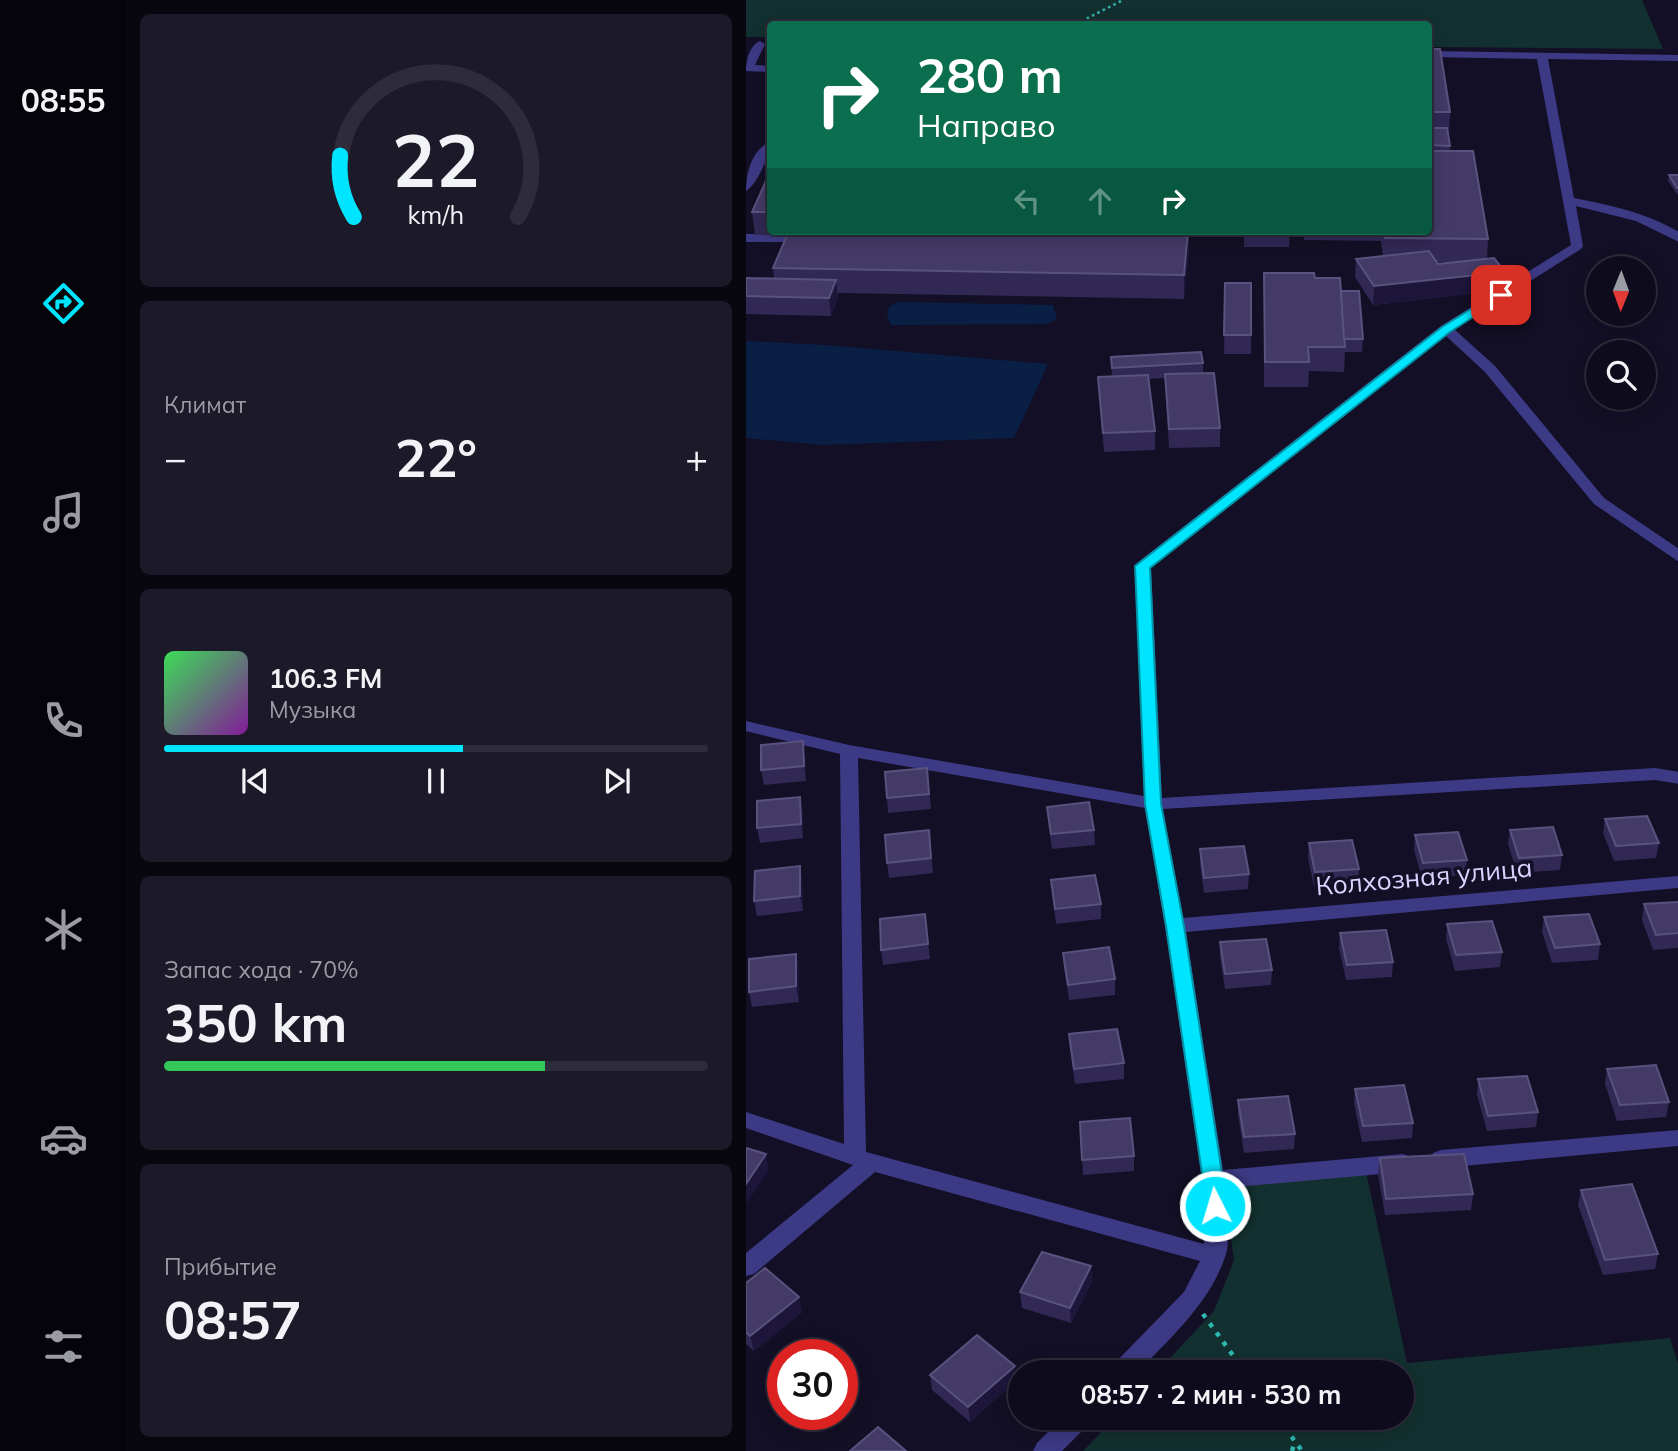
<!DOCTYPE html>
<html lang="ru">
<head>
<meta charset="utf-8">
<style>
  :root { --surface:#0e0b1c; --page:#1c1929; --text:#f1f3f6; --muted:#9b9ba3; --line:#2e2b3b; --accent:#00e5ff }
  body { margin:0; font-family:Mulish,sans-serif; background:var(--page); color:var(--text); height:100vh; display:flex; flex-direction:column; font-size:26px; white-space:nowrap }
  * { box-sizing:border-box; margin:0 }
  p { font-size:23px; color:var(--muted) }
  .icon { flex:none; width:38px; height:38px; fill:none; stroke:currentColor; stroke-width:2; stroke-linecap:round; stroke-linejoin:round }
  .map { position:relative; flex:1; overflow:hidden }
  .drawer { display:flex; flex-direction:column; gap:14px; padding:14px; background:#08060f; width:620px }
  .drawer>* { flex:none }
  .banner { position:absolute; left:21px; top:21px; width:665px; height:214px; border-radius:7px; box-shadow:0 4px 18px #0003,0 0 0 2px var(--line); background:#0b6e4f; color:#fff; overflow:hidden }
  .needle { width:46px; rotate:181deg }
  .fabs { position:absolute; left:840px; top:256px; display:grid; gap:14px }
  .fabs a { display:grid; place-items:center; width:70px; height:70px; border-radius:50%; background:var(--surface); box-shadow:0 4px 18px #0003,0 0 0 2px var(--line); font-size:35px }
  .speed { position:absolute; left:21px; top:1339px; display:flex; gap:14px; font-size:35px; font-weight:700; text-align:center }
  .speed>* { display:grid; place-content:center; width:91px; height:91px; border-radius:50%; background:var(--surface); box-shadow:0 4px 18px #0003,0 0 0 2px var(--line); line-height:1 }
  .speed .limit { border:10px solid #d22; background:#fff; color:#111 }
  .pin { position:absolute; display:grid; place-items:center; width:60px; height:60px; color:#fff; margin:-30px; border-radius:14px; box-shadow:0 4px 10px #0006 }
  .me { position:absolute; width:77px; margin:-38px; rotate:355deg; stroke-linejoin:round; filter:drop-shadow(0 0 5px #0008) }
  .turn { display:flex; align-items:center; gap:24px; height:147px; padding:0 35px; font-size:32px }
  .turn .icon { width:91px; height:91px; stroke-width:2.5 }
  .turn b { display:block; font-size:49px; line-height:60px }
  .lanes { display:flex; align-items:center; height:66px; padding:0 35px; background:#0003; justify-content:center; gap:35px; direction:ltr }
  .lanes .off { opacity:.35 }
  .big { font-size:52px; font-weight:700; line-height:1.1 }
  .drawer .card { flex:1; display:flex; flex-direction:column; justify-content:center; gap:10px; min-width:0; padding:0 24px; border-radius:10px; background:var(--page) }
  .drawer .dial { align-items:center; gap:0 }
  .dial svg { height:182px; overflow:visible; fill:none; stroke:var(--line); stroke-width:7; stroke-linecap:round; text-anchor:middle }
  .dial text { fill:var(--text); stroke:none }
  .song { display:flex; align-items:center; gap:21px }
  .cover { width:84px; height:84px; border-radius:10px; background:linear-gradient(135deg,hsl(130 70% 55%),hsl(290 70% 35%)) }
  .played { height:7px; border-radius:4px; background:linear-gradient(90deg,var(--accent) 55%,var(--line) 55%) }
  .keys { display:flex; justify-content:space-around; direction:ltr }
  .heat { display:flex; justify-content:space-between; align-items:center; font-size:38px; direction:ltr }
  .charge { height:10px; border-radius:5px; background:linear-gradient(90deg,#34c759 70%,var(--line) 0) }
  .trip { position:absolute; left:262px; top:1360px; width:406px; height:70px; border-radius:35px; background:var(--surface); box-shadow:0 4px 18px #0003,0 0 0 2px var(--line); font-weight:700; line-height:70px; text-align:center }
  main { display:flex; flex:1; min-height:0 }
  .menu { display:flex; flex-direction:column; width:126px; justify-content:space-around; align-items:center; background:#06040b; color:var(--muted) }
  .menu .icon { width:49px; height:49px }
  .menu .current { color:var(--accent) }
  .menu b { font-size:32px; color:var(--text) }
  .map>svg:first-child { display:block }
  .green { fill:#12302f }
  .water { fill:#0a1f44 }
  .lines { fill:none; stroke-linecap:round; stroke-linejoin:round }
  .path-far1 { stroke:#2fb8b0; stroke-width:2.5; stroke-dasharray:2.5 3.5; stroke-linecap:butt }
  .path { stroke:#2fb8b0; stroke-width:4.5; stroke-dasharray:4.5 7; stroke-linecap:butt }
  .minor { fill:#3d3a85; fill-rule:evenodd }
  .wall { fill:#312854; fill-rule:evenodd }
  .shaded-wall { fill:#1d163a }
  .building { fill:#433a66; stroke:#5a527e; stroke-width:2 }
  .route { fill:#00e5ff; stroke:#0095a6; stroke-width:2 }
  .labels { text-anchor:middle; stroke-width:7; stroke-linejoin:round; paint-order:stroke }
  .street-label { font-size:26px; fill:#d9d4ff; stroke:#130f26 }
</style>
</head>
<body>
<main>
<nav class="menu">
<b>08:55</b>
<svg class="icon current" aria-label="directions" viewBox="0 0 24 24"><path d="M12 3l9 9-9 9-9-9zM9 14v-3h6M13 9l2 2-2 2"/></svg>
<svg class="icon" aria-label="music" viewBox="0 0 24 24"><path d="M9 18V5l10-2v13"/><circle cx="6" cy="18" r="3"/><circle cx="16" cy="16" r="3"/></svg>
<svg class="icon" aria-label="phone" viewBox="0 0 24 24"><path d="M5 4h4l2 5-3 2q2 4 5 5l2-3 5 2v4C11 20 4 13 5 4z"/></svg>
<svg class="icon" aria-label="climate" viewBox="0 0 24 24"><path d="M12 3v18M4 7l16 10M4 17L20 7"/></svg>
<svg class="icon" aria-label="car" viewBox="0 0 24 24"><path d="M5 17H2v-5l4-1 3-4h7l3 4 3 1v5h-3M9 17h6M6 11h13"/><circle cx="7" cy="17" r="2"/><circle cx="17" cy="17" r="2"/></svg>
<svg class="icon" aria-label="filters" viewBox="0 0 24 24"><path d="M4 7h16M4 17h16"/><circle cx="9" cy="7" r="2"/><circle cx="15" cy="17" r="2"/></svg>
</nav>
<section class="drawer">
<div class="card dial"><svg viewBox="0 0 100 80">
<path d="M14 69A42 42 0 1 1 86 69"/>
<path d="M14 69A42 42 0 0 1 8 42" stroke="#00e5ff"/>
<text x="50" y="56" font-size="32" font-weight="700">22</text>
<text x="50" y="72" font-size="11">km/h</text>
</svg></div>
<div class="card"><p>Климат</p>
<div class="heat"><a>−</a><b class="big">22°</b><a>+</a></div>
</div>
<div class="card">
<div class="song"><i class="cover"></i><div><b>106.3 FM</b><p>Музыка</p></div></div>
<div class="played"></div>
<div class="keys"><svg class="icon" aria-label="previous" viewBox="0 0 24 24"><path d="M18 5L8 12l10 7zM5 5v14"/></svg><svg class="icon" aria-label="pause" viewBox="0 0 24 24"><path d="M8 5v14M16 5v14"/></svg><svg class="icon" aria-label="next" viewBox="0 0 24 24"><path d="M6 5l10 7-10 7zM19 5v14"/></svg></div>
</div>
<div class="card"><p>Запас хода · 70%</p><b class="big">350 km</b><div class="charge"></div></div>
<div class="card"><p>Прибытие</p><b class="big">08:57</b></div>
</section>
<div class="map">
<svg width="933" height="1451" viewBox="0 0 933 1451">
  <rect width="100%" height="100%" fill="#130f26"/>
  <g class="green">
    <path d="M0,0H896L917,49L683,47L682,24H24V37H0Z"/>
    <path d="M620,1172L661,1363L924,1338L932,1364V1451H337L369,1418H656V1372H411L468,1311L488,1260L477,1184Z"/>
  </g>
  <g class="water">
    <path d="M151,302L307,305L311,319L301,324L145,325L141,316L143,307Z"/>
    <path d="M0,341L80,345L302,364L268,438L77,445L0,438Z"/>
  </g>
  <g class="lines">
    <path class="path-far1" d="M330,24L377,0"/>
    <g class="path">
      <path d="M457,1314L499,1372"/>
      <path d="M532,1418L556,1451"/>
      <path d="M546,1451L549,1441"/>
    </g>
    <g class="minor">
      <path d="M14,41L19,44L9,65L24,66V72L0,71C0,60 4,45 14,41Z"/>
      <path d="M682,51L933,55V61L802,59L828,198C864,205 901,213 933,232V242L890,221L830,206L837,246L835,249L708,329L749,366L858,498L933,549V562L848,504L739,372L700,336L405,567L416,798L909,768L933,772V784L909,780L417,809L437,918L933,876V888L440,932L477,1170L657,1154L665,1157L668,1163L665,1169L657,1172L479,1188C480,1209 486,1237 479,1257C463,1304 425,1337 392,1372H364L367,1365L438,1292L454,1261L129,1172L8,1274L0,1276V1253L107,1165L0,1128V1112L98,1144L94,754L0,731V721L103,745L398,796L389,566L391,563L695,326L825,245L791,59L682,57ZM112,758L399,808L419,926L456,1180L458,1244L120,1152Z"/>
      <path d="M24,142C25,153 11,185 0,191C0,173 6,149 24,142Z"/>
      <path d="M0,234H63L69,238L63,242H0Z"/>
      <path d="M933,1130V1146L695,1168L687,1165L684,1159L687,1153L695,1150Z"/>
      <path d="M316,1418H344L341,1426L316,1451H287L291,1443Z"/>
    </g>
  </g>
  <g class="wall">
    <path d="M682,49L704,112L703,134L704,151L742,239L741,259L758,290L627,305L609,277L610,259L637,256L635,241L558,240V231H682ZM691,262H709L692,264Z"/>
    <path d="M24,172V231H443V248L438,299L92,293V298L85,316L0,314V278L28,279L27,268L42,235H9L6,212Z"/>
    <path d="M923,175H933V193L931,194L922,181Z"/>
    <path d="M498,231H544L543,247H498Z"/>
    <path d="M518,273L569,278L595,291L617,339L616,352H599L598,372L563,371L562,387H518Z"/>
    <path d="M479,283H505V354H478Z"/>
    <path d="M365,357L457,363V373L474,428V447L423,448L419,378L402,379L409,431V450L358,452L352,377H366Z"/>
    <path d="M59,756L60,781L18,785L15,770Z"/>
    <path d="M181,768L185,809L142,813L141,798Z"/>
    <path d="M301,807L348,830L349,845L306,849L302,822Z"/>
    <path d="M57,812V838L14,843L11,828Z"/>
    <path d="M859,819L913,843L910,858L868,861L857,833Z"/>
    <path d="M183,830L187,873L143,878L141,863Z"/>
    <path d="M764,830L816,855L814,870L771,873L762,844Z"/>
    <path d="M669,835L721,860L719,875L676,878L668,850Z"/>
    <path d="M563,843L613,869L612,884L568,887L562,858Z"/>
    <path d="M454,849L503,874L502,889L458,893L454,864Z"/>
    <path d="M54,866L56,881L57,911L11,916L8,901Z"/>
    <path d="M305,880L355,904V919L310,924Z"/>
    <path d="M933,902V948L907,950L896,920L898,904Z"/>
    <path d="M179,914L184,959L137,965L135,950Z"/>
    <path d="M798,917L854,944L852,960L806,963L796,932Z"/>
    <path d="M701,924L756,952L754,967L709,971L700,939Z"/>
    <path d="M594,933L647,962L646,977L600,980L593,948Z"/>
    <path d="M474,942L526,970L525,985L479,989L474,957Z"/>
    <path d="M317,953L369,979V995L323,1000L318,968Z"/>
    <path d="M50,954L53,969V1002L6,1007L3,992Z"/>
    <path d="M323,1034L378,1063V1079L329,1084L324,1050Z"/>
    <path d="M861,1069L923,1102L920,1117L871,1121L859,1084Z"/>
    <path d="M732,1079L792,1112L790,1127L741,1131L731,1095Z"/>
    <path d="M609,1089L667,1123L666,1138L616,1142L608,1104Z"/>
    <path d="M492,1100L549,1134L548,1149L498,1153L492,1115Z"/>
    <path d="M334,1122L388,1156V1171L337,1175Z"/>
    <path d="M634,1158L727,1194L725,1210L639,1215L632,1174Z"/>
    <path d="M835,1190L912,1254L909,1269L857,1275L832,1205Z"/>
    <path d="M345,1266L346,1282L325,1323L276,1308L274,1292Z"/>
    <path d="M0,1283L56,1312L8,1351L0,1344Z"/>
    <path d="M184,1375L270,1381L224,1422L186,1390Z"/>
  </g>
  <g class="shaded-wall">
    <path d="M442,231L443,248L438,299V275Z"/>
    <path d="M759,272L758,290L627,305L628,286Z"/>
    <path d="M90,280L92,298L85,316L83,298Z"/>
    <path d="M57,741L59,756L60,781L58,766Z"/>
    <path d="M54,797L57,812V838L55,824Z"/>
    <path d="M54,866L56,881L57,911L54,896Z"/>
    <path d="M50,954L53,969V1002L50,986Z"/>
    <path d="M20,1154L23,1170L0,1204V1184Z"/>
    <path d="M345,1266L346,1282L325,1323L324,1308Z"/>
    <path d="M53,1297L56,1312L8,1351L4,1336Z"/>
    <path d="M269,1366L270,1381L224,1422L222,1407Z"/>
  </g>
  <g class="building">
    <path d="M682,49H694L704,112H682Z"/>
    <path d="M682,128H701L704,146L682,145Z"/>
    <path d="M682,151H727L742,239L639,238L638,231H682Z"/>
    <path d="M24,172V212H6Z"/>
    <path d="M923,175H933V188H931Z"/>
    <path d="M43,231H442L438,275L27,268Z"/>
    <path d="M683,251L692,264L748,258L759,272L628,286L610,259Z"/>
    <path d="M883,265L891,268H876Z"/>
    <path d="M518,273H568L569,278H594L599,347H562L563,362H519Z"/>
    <path d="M0,278L90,280L83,298L0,296Z"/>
    <path d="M479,283H505V335H478Z"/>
    <path d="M595,291H613L617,339H598Z"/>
    <path d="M455,352L457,363L366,368L365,357Z"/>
    <path d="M468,373L474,428L423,429L419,374Z"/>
    <path d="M402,375L409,431L357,433L352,377Z"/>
    <path d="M57,741L58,766L15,770V745Z"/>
    <path d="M181,768L183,794L141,798L139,772Z"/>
    <path d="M54,797L55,824L11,828V801Z"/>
    <path d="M343,802L348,830L305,834L301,807Z"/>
    <path d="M901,816L913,843L870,846L859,819Z"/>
    <path d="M807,827L816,855L773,858L764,830Z"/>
    <path d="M183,830L185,858L141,863L139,835Z"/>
    <path d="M712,832L721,860L677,863L669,835Z"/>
    <path d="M606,840L613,869L569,872L563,843Z"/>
    <path d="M498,846L503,874L458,878L454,849Z"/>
    <path d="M54,866V896L8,901L9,871Z"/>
    <path d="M349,875L355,904L309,909L305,880Z"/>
    <path d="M933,902V933L910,935L898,904Z"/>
    <path d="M179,914L182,944L135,950L134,919Z"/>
    <path d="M843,914L854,944L809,948L798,917Z"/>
    <path d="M746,921L756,952L710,955L701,924Z"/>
    <path d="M640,930L647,962L601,965L594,933Z"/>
    <path d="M520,939L526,970L479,974L474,942Z"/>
    <path d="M363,947L369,979L322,985L317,953Z"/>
    <path d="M50,954V986L3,992V959Z"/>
    <path d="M371,1029L378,1063L328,1069L323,1034Z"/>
    <path d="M910,1065L923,1102L874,1105L861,1069Z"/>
    <path d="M781,1076L792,1112L742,1116L732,1079Z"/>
    <path d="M658,1085L667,1123L617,1126L609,1089Z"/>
    <path d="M542,1096L549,1134L498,1137L492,1100Z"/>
    <path d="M384,1118L388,1156L336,1160L334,1122Z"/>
    <path d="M0,1148L20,1154L0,1184Z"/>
    <path d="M718,1154L727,1194L640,1199L634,1158Z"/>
    <path d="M886,1184L912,1254L859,1260L835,1190Z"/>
    <path d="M296,1252L345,1266L324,1308L274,1292Z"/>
    <path d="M19,1268L53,1297L4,1336L0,1332V1283Z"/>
    <path d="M231,1335L269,1366L222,1407L184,1375Z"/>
    <path d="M132,1427L160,1451H104Z"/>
  </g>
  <path class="route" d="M751,293L761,295L704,332L404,568L415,804L438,926L477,1180L479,1206L476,1212L469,1215L461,1212L458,1206L457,1180L420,926L399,804L389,566L696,327Z"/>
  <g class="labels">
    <g class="street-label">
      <text transform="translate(678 877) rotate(-5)" y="9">Колхозная улица</text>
    </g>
  </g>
</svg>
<div class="fabs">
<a><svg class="needle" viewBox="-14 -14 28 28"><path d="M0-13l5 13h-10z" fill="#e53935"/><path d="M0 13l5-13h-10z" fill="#9b9ba3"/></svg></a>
<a><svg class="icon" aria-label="search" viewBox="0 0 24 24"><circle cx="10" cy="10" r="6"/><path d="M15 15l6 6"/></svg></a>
</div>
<div class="speed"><div class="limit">30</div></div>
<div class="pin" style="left:755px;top:295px;background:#d93025"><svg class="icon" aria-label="arrive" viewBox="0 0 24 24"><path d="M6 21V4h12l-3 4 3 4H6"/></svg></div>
<svg class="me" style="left:469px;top:1206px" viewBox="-20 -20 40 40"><circle r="17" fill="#00e5ff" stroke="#fff" stroke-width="3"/><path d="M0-11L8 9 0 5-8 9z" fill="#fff"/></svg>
<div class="trip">08:57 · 2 мин · 530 m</div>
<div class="banner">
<div class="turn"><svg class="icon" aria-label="right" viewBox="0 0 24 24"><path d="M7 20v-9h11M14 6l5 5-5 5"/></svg><div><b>280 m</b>Направо</div></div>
<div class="lanes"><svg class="icon off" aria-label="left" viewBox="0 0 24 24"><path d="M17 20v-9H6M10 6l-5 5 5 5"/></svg><svg class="icon off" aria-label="ahead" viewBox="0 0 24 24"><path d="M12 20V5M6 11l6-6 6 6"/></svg><svg class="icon" aria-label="right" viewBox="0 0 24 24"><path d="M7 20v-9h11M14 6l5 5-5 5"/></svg></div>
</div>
</div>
</main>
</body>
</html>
